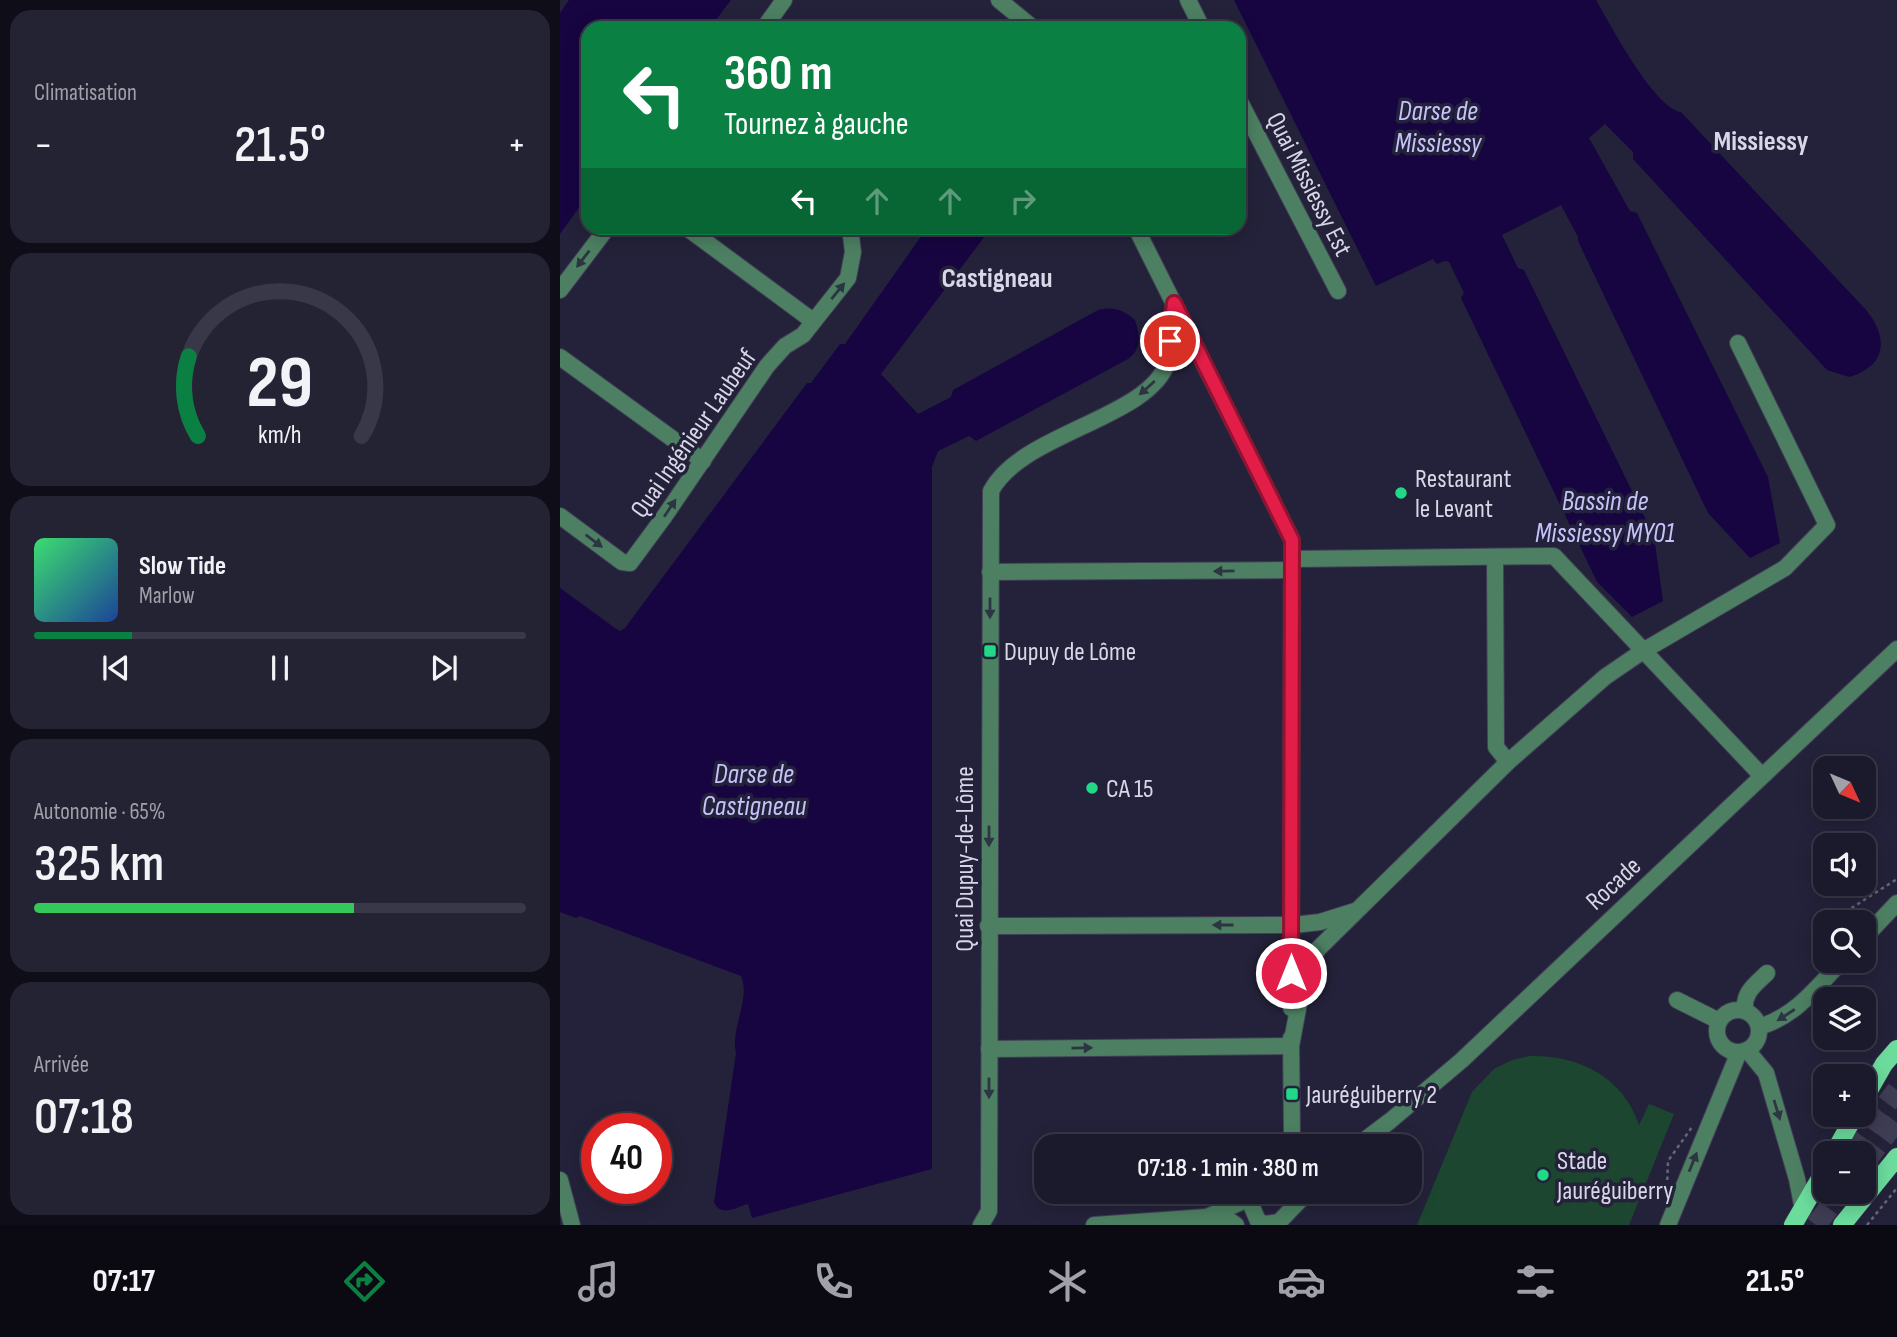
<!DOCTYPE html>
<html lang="fr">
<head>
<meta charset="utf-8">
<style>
  :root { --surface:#1b1a2c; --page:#242334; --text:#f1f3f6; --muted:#a0a1a9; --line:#393848; --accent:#0b8043 }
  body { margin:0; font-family:"Sofia Sans Condensed",sans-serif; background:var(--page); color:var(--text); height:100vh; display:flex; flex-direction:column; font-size:26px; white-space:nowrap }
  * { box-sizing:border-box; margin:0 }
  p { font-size:23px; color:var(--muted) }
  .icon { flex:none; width:38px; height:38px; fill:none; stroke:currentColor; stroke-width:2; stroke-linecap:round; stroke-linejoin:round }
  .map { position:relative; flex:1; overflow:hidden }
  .side { display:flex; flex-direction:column; gap:10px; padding:10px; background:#0f0e18; width:560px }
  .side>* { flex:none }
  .guide { position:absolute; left:21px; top:21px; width:665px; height:214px; border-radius:21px; box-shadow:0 4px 18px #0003,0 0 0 2px var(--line); background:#0b8043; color:#fff; overflow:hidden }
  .needle { width:46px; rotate:134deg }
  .tools { position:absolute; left:1253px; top:756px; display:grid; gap:14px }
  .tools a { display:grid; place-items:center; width:63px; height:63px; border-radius:14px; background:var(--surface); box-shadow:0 4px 18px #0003,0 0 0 2px var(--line); font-size:35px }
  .speed { position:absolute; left:21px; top:1113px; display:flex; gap:14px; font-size:35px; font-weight:700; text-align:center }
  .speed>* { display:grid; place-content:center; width:91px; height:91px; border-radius:50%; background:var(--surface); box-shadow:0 4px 18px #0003,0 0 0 2px var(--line); line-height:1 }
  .speed .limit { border:10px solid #d22; background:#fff; color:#111 }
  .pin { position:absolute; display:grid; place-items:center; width:60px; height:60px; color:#fff; margin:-30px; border:4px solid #fff; border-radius:50%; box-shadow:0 2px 7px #0007 }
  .me { position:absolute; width:77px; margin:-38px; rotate:0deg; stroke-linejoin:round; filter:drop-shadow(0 0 5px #0008) }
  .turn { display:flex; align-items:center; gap:24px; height:147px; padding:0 28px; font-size:32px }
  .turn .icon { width:91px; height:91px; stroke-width:2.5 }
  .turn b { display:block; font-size:49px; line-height:60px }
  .lanes { display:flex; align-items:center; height:66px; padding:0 28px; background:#0003; justify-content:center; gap:35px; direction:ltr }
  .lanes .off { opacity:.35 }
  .big { font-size:52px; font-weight:600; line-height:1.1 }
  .side .tile { flex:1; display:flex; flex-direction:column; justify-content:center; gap:10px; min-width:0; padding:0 24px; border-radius:21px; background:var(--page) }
  .side .dial { align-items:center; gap:0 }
  .dial svg { height:182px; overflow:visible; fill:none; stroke:var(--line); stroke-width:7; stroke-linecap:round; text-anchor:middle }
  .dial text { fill:var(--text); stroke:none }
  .song { display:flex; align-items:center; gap:21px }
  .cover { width:84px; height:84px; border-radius:10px; background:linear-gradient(135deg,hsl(140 70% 55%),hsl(220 70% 35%)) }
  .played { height:7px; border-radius:4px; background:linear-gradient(90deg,var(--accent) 20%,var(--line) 20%) }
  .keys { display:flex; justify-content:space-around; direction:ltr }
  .heat { display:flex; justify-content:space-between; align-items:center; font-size:38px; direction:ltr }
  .charge { height:10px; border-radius:5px; background:linear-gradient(90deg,#34c759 65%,var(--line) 0) }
  .trip { position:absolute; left:474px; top:1134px; width:388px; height:70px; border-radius:21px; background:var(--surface); box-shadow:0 4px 18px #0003,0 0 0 2px var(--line); font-weight:600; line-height:70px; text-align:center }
  .menu { display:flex; height:112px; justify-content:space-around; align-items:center; background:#0b0a12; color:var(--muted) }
  .menu .icon { width:49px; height:49px }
  .menu .selected { color:var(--accent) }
  .menu b { font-size:32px; color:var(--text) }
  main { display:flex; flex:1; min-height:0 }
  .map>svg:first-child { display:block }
  .green { fill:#1c462f }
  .water { fill:#170541 }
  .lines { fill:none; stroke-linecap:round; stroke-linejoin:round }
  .highway-tunnel { stroke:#3f3d54; stroke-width:21; stroke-dasharray:21 10; stroke-linecap:butt }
  .minor-casing { stroke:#413f56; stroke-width:18 }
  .major-casing { stroke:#413f56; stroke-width:19 }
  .path { stroke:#66657a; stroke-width:2.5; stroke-dasharray:3.5 3.5; stroke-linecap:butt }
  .minor { stroke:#4d8062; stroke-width:16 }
  .major { stroke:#6cdc9d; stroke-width:18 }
  .oneway { fill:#2c3542 }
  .route-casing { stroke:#92132f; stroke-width:18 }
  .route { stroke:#e11d48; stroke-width:12 }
  .poi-dot { fill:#21d887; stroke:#24223a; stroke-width:2.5 }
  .labels { text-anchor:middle; stroke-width:7; stroke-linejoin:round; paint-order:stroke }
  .street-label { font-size:26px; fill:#d7d7e7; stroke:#24223a }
  .poi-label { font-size:26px; fill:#d7d7e7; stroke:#24223a; text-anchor:start }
  .water-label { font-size:28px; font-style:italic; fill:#c6c3fc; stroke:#24223a }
  .neighbourhood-label { font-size:28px; font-weight:bold; fill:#d7d7e7; stroke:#24223a }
</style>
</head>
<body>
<main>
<section class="side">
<div class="tile"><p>Climatisation</p>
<div class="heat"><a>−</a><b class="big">21.5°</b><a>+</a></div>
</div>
<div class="tile dial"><svg viewBox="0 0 100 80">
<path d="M14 69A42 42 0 1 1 86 69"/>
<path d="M14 69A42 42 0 0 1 10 34" stroke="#0b8043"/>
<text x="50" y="56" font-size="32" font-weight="700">29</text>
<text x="50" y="72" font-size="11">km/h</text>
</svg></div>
<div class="tile">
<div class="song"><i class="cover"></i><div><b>Slow Tide</b><p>Marlow</p></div></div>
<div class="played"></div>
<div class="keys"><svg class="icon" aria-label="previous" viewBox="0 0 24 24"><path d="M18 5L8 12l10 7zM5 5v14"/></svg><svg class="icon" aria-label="pause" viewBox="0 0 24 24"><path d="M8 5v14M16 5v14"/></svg><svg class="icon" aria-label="next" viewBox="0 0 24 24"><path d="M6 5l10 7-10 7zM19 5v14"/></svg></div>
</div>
<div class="tile"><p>Autonomie · 65%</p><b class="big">325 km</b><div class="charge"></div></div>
<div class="tile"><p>Arrivée</p><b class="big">07:18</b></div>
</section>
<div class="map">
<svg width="1337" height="1225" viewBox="0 0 1337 1225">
  <rect width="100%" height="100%" fill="#24223a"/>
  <path class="green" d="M970,1056C1019,1055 1063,1077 1079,1125L1089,1104L1114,1114L1069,1225H857L912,1092L934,1069L952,1060Z"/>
  <g class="water">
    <path d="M9,0H171L150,28H28V195L0,234V13Z"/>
    <path d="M674,0H1036C1050,24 1094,108 1121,112L1307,311C1329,339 1326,366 1289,377L1267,370L1073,159V152L1045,124L1029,138L1070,211L1077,213L1208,477L1220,543L1190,558L1148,513L1018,241V237L1001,205L942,235L958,268L964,270L1094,536L1103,601L1072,617L1037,582L901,298L904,293L889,262L885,261L877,264L873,259L816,286Z"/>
    <path d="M367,228H431L321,374L358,414L391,397L393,390L538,310C553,306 564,310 575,320C580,335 582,349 568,359L416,441L409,436L378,451L372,467V1169L192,1218L188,1204C176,1207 161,1218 154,1202L176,1053C170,1028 191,1000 181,976L20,916L16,918L0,912V588L55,628L60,631L65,628L247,383H251L280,344H285Z"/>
  </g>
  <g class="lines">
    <g class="highway-tunnel">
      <path d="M1290,1153L1337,1090"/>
      <path d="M1304,1163L1337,1120"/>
      <path d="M1256,1225L1281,1192"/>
    </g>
    <defs>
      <g id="minor">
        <path d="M439,0L473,28"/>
        <path d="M628,0L642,28"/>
        <path d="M204,28L224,0"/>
        <path d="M679,100L778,291"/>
        <path d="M127,228L253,321"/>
        <path d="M576,228L732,540L731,1008"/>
        <path d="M0,290L47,228"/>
        <path d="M0,357L143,461"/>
        <path d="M0,516L62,562L70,563L104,517L207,366L225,346L243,335L288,278L293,252L290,228"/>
        <path d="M935,557L936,747L948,762"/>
        <path d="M732,559L994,556L1202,776"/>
        <path d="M430,572L732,570"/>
        <path d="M428,926L734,925L760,922L795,911"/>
        <path d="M1304,938L1337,903"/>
        <path d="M1117,1000L1159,1021"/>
        <circle cx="1178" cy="1031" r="21"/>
        <path d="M1185,1011C1183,992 1195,985 1207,973"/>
        <path d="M1199,1027C1236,1016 1256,988 1282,961"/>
        <path d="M731,1038L732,1135L737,1146"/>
        <path d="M731,1046L744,977L758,949L948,762L1045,677L1083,651L1225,568L1267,525L1178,343"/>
        <path d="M429,1049L731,1046"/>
        <path d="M1187,1050L1206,1073L1237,1179L1243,1210"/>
        <path d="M797,1146L830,1121L902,1060L1337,649"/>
        <path d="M0,1180L12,1225"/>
        <path d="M693,1197L692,1207L698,1221L705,1224L719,1222"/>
        <path d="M649,1216L693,1197L697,1192"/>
        <path d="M421,1225L429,1211L431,491C462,432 590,419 608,361L614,303"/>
        <path d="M534,1225L647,1217L669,1220L676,1225"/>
        <path d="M716,1225L748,1192"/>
        <path d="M1108,1225L1179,1052"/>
      </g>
      <g id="major">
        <path d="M1304,1099L1324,1064L1337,1049"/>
        <path d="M1274,1153L1295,1115"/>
        <path d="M1233,1225L1265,1170"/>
        <path d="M1282,1225L1337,1157"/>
      </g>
    </defs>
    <use href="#minor" class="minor-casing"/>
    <use href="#major" class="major-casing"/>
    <g class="path">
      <path d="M1281,922L1279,916L1337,879"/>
      <path d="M1107,1187L1108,1161L1132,1127"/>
      <path d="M1307,1225L1337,1188"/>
    </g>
    <use href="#minor" class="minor"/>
    <use href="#major" class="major"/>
  </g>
  <defs><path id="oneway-solid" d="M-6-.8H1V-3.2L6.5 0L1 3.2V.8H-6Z" transform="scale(1.75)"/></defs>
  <g class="oneway">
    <use href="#oneway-solid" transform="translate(23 259) rotate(127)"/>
    <use href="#oneway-solid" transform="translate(278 291) rotate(-51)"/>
    <use href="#oneway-solid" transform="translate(587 388) rotate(138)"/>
    <use href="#oneway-solid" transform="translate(110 508) rotate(-56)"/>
    <use href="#oneway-solid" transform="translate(34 541) rotate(37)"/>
    <use href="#oneway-solid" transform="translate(664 571) rotate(179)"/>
    <use href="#oneway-solid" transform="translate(430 608) rotate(90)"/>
    <use href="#oneway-solid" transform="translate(429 836) rotate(90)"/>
    <use href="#oneway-solid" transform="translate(663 925) rotate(180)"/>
    <use href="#oneway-solid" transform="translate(1226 1015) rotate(147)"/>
    <use href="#oneway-solid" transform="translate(522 1048) rotate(-1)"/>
    <use href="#oneway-solid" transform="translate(429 1088) rotate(90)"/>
    <use href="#oneway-solid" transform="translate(1217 1110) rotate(73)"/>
    <use href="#oneway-solid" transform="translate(1133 1162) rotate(-68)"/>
  </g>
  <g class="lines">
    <defs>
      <path id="route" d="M610,341L614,303L732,540L731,973"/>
    </defs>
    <use href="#route" class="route-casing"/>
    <use href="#route" class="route"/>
  </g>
  <g class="poi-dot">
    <circle cx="841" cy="493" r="7"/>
    <rect x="423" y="644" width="14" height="14" rx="3.5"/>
    <circle cx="532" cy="788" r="7"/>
    <rect x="725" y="1087" width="14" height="14" rx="3.5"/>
    <circle cx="983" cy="1175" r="7"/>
  </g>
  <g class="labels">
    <g class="street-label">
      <text transform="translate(750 184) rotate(63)" y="9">Quai Missiessy Est</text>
      <text transform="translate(133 433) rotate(-55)" y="9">Quai Ingénieur Laubeuf</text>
      <text transform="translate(404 859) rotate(-90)" y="9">Quai Dupuy-de-Lôme</text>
      <text transform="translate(1053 883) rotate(-43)" y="9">Rocade</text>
    </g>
    <g class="poi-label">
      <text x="855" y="487">Restaurant<tspan x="855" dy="30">le Levant</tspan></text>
      <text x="444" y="660">Dupuy de Lôme</text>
      <text x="546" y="797">CA 15</text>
      <text x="746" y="1103">Jauréguiberry 2</text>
      <text x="997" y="1169">Stade<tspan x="997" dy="30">Jauréguiberry</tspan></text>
    </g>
    <g class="water-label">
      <text x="878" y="120">Darse de<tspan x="878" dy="32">Missiessy</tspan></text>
      <text x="1045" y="510">Bassin de<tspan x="1045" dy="32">Missiessy MY01</tspan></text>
      <text x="194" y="783">Darse de<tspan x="194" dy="32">Castigneau</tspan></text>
    </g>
    <g class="neighbourhood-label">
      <text x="1201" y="150">Missiessy</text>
      <text x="437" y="287">Castigneau</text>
    </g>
  </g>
</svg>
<div class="tools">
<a><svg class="needle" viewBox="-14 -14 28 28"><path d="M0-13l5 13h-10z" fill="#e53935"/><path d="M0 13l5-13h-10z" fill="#a0a1a9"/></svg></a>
<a><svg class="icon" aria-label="sound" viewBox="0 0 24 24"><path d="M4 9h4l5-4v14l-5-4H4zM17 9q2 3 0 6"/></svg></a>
<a><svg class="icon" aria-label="search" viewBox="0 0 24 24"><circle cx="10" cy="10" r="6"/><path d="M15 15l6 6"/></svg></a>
<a><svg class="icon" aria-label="layers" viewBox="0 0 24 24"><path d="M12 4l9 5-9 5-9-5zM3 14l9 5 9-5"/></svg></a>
<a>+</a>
<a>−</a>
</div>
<div class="speed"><div class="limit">40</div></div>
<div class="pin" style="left:610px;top:341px;background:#d93025"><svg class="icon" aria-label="arrive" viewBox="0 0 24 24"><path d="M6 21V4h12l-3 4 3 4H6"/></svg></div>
<svg class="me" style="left:731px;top:973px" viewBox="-20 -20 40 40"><circle r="17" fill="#e11d48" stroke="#fff" stroke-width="3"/><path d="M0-11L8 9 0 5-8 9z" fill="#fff"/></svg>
<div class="trip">07:18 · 1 min · 380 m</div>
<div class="guide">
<div class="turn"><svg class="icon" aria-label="left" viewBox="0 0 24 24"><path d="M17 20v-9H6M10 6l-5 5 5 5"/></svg><div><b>360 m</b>Tournez à gauche</div></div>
<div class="lanes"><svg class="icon" aria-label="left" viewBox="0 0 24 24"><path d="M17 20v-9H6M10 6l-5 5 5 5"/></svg><svg class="icon off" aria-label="ahead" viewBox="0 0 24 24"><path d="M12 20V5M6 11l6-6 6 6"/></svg><svg class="icon off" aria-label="ahead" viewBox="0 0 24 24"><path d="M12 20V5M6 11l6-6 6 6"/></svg><svg class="icon off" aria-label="right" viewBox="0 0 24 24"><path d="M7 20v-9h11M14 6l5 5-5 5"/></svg></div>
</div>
</div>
</main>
<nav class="menu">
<b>07:17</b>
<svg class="icon selected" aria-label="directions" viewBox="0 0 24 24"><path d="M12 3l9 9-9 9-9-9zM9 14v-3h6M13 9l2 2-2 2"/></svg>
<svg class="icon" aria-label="music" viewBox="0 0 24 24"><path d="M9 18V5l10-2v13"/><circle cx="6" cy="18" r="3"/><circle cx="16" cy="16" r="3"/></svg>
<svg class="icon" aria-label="phone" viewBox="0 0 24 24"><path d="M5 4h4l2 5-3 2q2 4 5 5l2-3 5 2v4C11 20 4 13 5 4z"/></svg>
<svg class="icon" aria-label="climate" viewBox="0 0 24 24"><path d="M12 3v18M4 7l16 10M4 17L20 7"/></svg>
<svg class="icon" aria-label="car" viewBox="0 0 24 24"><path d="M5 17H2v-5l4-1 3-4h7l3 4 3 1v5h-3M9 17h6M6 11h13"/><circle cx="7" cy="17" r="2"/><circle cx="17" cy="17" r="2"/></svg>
<svg class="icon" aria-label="filters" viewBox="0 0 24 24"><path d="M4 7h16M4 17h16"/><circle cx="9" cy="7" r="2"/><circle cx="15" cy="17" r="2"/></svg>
<b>21.5°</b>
</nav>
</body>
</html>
